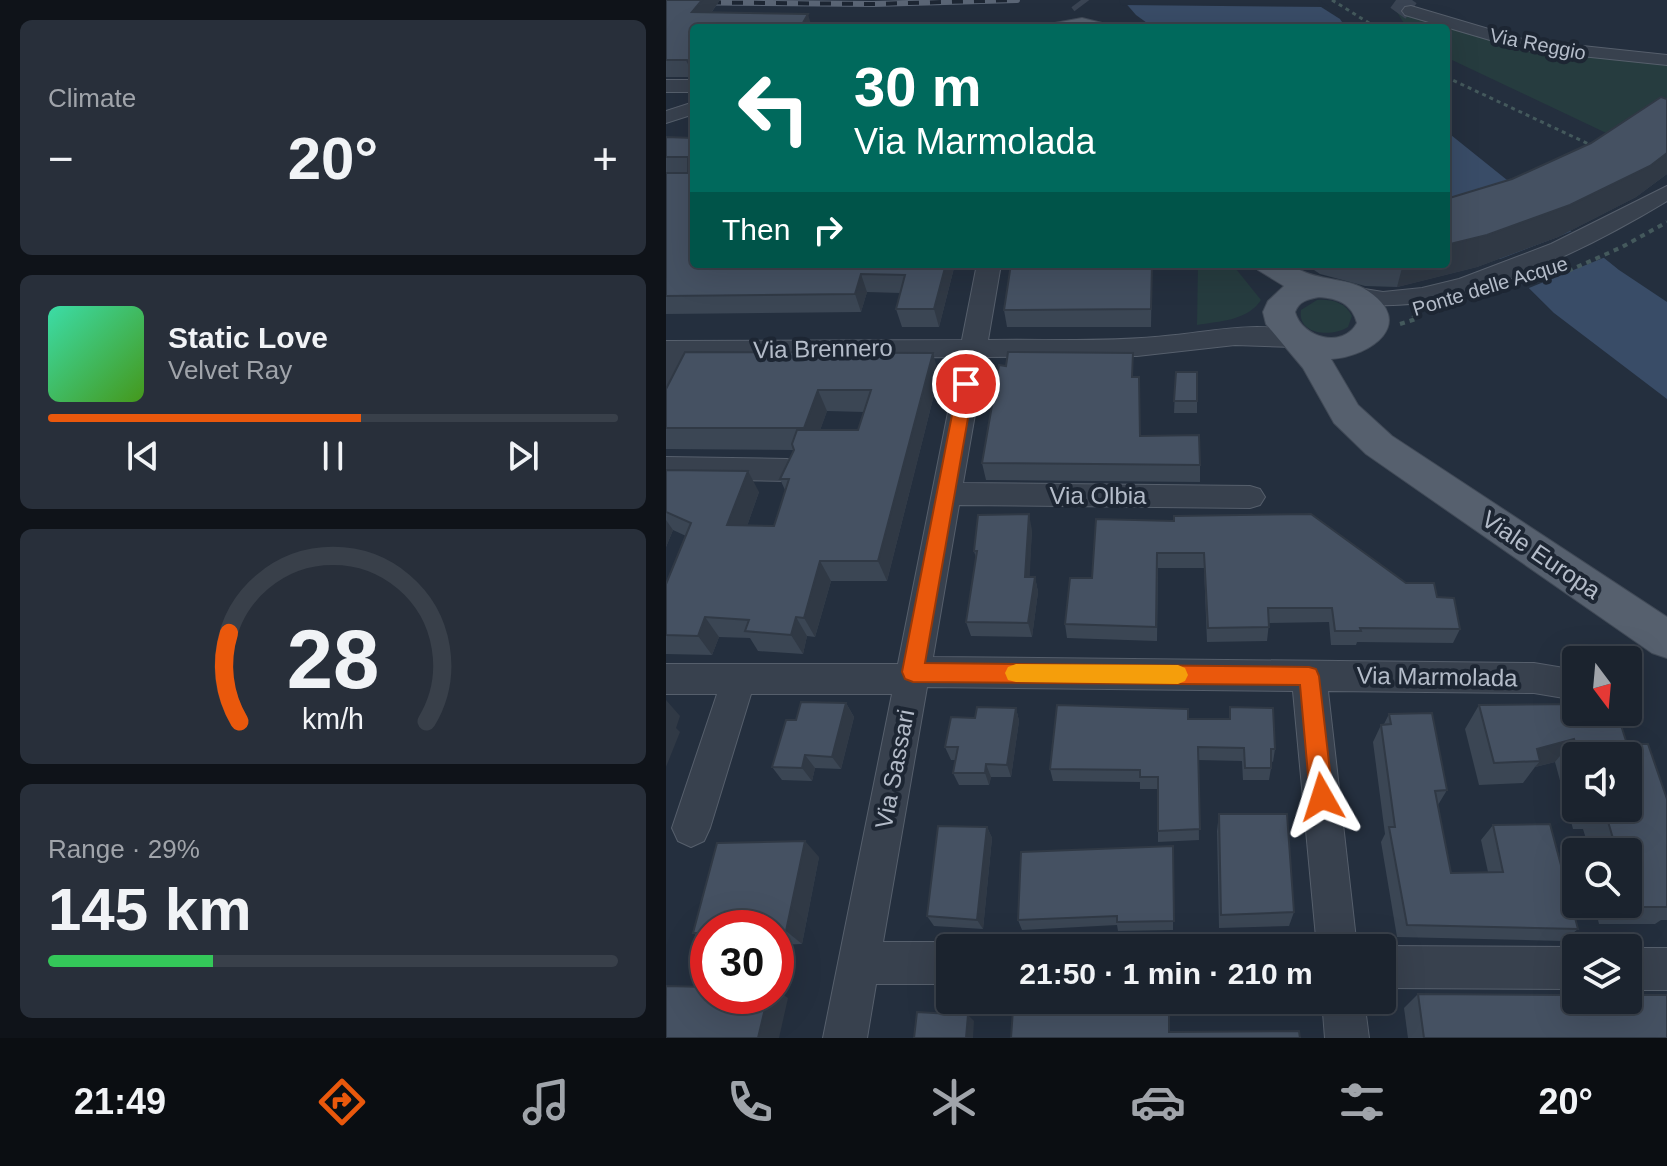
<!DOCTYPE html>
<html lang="en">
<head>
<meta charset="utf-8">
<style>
  :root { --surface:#1b232e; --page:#282f3a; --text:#f1f3f6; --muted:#a0a4aa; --line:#39404a; --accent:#ea580c }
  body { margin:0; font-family:Arial,sans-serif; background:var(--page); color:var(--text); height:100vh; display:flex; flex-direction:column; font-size:30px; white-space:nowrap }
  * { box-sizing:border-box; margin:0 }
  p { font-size:26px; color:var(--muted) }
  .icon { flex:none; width:44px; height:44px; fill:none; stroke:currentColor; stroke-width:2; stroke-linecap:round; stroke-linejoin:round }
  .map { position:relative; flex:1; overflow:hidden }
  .sheet { display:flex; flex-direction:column; gap:20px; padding:20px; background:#0f1319; width:666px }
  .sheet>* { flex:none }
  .banner { position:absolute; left:24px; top:24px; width:760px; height:244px; border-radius:8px; box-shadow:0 8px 32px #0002,0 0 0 2px var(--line); background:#00695c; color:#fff; overflow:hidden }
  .needle { width:52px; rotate:164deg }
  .controls { position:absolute; left:896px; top:646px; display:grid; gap:16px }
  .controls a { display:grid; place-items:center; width:80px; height:80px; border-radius:8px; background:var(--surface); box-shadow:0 8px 32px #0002,0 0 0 2px var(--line); font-size:40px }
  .speed { position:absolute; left:24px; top:910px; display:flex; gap:16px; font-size:40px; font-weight:700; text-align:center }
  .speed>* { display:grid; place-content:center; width:104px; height:104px; border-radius:50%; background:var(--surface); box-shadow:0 8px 32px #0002,0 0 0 2px var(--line); line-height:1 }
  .speed .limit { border:12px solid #d22; background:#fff; color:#111 }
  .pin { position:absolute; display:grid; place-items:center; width:68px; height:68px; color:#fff; margin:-34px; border:4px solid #fff; border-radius:50%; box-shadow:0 2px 8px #0007 }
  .me { position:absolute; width:88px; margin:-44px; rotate:354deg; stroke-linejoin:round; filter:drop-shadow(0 0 6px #0008) }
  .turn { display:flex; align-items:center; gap:28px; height:168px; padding:0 32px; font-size:36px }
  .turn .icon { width:104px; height:104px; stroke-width:2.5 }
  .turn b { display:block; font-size:56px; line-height:68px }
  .then { display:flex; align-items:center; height:76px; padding:0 32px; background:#0003; gap:16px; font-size:30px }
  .big { font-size:60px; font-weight:700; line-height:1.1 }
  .sheet .tile { flex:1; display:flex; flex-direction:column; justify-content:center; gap:12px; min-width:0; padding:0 28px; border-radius:12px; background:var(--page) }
  .sheet .dial { align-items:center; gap:0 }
  .dial svg { height:208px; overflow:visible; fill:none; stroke:var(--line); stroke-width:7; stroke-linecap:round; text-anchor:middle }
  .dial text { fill:var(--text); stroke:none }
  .song { display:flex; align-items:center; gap:24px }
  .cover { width:96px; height:96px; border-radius:12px; background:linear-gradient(135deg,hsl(160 70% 55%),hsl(100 70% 35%)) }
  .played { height:8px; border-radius:4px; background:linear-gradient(90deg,var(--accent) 55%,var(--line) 55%) }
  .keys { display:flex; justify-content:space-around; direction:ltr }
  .heat { display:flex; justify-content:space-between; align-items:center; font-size:44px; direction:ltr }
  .charge { height:12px; border-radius:6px; background:linear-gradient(90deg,#34c759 29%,var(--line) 0) }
  .trip { position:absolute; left:270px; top:934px; width:460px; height:80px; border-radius:8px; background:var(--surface); box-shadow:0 8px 32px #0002,0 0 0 2px var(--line); font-weight:700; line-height:80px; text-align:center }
  .menu { display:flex; height:128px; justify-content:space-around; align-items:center; background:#0b0e12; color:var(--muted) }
  .menu .icon { width:56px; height:56px }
  .menu .on { color:var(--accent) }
  .menu b { font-size:36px; color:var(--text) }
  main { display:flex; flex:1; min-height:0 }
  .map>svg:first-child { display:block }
  .green { fill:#263c3f }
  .water { fill:#394c67 }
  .pier { fill:#242f3e }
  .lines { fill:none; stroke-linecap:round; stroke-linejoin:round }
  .minor-tunnel { stroke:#3a4453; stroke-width:19; stroke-dasharray:19 9; stroke-linecap:butt }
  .major-tunnel { stroke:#3a4453; stroke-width:24; stroke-dasharray:24 12; stroke-linecap:butt }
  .minor-casing { stroke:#565f6c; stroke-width:2 }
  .major-casing { stroke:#414a57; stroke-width:2 }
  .path-far2 { stroke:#44595c; stroke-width:3; stroke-dasharray:4 4; stroke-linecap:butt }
  .path-far1 { stroke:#44595c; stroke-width:4; stroke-dasharray:5 5; stroke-linecap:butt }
  .path { stroke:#44595c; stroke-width:5; stroke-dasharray:6 6; stroke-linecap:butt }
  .minor { fill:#38414e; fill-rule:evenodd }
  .major { fill:#56606e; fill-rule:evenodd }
  .rail-casing { stroke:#5a6575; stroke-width:6 }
  .rail { stroke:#1d2633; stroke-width:4; stroke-dasharray:11; stroke-linecap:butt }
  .wall { fill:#3b4654; fill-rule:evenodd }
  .shaded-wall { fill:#303945 }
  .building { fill:#455162; stroke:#303945; stroke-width:2 }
  .route { fill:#ea580c; stroke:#983908; stroke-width:2 }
  .slow { fill:#f59e0b }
  .labels { text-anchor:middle; stroke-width:8; stroke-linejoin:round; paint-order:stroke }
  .far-street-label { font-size:20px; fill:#b4bcc9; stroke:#1d2633 }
  .street-label { font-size:24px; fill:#b4bcc9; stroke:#1d2633 }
</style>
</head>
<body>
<main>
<section class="sheet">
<div class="tile"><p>Climate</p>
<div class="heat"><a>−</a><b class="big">20°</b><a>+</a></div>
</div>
<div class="tile">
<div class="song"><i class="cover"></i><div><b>Static Love</b><p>Velvet Ray</p></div></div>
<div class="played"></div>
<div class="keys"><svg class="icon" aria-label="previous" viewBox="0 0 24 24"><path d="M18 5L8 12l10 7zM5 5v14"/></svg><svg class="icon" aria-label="pause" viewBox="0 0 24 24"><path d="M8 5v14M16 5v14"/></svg><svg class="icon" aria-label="next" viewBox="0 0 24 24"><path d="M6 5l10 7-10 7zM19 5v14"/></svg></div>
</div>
<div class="tile dial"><svg viewBox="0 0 100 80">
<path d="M14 69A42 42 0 1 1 86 69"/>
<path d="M14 69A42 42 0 0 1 10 35" stroke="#ea580c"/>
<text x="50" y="56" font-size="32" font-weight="700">28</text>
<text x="50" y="72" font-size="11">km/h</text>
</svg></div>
<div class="tile"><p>Range · 29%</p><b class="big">145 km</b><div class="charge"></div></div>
</section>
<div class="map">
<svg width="1001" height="1038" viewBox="0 0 1001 1038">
  <rect width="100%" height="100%" fill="#242f3e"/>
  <g class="green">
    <path d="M729,9L767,23L861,51L1001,65V126L955,140L786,60L780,56V28H741Z"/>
    <path d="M532,264H566L595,300C581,321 554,321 531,325Z"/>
    <path d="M651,300C665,299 679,302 686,316L682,327C667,337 631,336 635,310Z"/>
  </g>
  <g class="water">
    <path d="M457,0H644L674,19L680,28H488L470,15Z"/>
    <path d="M780,131L953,270L1001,302V399L888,313L806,232L780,200Z"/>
  </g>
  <g class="pier">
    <path d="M453,0H652L663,7L455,5Z"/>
    <path d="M909,230L942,256L858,290L829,261Z"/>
  </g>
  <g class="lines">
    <path class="minor-tunnel" d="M730,0L745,11"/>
    <path class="major-tunnel" d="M415,0L418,4"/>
    <defs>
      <g id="minor">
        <path d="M745,6L860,40L1001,55V65L858,50L739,15L736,11L739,7Z"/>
        <path d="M303,23H354L363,28H294Z"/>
        <rect x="0" y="80" width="28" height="12"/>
        <path d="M28,102V114L0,123V111Z"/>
        <path d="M1001,186V201C920,250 772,326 677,300L674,295L677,290L686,287L717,292L756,288L793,279L885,244Z"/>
        <path d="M311,264H335L322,340C377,339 434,342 489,337C538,334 588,319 637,333L641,339L637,345L628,347L569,345L471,356L319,357L297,483L584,486L594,489L599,497L594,505L584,508L293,505L267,657L868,663L910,670V700L868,693L662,691L691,948H651L627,691L261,687L217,942H284L298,948H284V984H210L201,1038H157L226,694H85L44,828L38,841L25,847L12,841L6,828L51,694H0V664H232L293,357L28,359L9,394L0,396V341L296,340Z"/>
        <path d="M0,457L121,459L131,462L135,470L131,478L121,481L0,479Z"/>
        <path d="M716,946L910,947V989L716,988V948H712Z"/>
        <rect x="962" y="948" width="39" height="42"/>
        <path d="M656,1000H698L703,1038H659Z"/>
      </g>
      <g id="major">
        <path d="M416,18L436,23L439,28H386L389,23Z"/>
        <path d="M588,264C599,264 615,261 625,265C629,266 632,270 636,271C657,281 683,278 702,291C750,323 706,356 665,359L692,405L726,436L1001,617V658L986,653L700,454L668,423L637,368L600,324L597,312L602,301L618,286L592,270ZM653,297C672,298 686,304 691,323C677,349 636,338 629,312C633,301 642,299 653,297Z"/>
      </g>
    </defs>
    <use href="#minor" class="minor-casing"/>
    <use href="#major" class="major-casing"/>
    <g class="path-far2">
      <path d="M666,0L711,28"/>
      <path d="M269,28L285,25"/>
      <path d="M780,77L927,146"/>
    </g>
    <g class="path-far1">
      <path d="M902,271L956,247L1001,222"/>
      <path d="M734,324L750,319L747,315"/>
    </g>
    <path class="path" d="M962,674L977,660"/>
    <use href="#minor" class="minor"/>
    <use href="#major" class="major"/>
    <defs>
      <path id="rail" d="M0,2L207,4L351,0"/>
    </defs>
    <use href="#rail" class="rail-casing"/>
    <use href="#rail" class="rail"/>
  </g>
  <g class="wall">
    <path d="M0,0H54L45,13L28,28V77H0Z"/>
    <path d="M1001,99V174L970,197L892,237L811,267L731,287L699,286L654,274L639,264H780L846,179L925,143Z"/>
    <path d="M0,137L28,138L76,264L75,267H160V264H289L273,327H236L230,309L234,293L201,292L195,312L0,314Z"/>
    <path d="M486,264L485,327H341L338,310Z"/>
    <path d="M510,372L531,401V413H508Z"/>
    <path d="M273,375L221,581H165L149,637L141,636L137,654L92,651L84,638L53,637L46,655L0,654V584L20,536L7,530L0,547V470L93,492L81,526H108L119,490L114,479L128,450L0,449V389ZM161,411L198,412L192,430H154Z"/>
    <path d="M468,377L474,436L534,465V482L320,480L316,463Z"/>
    <path d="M430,519L740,583L771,597L794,629L787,643L691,642L690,645H665L663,622L603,623L601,641L541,642L538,568H492L491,641L401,638L399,624L426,578Z"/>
    <path d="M366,530L363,577H369L372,592L366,637L305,636L300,622L310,558L308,551Z"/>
    <path d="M180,703L188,717L175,769L149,768L146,781L116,780L106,767L130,720Z"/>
    <path d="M813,705L935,722L961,744L1001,799V920H995L989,924H933L928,904H962V852H924L917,829H907L889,762L869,767L857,783L813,785L799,729ZM910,756H962V808H910Z"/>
    <path d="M564,707L609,749L607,762L605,761V768L603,780H577L576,761L532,760L533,840L492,842V789H474V782L387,781L384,769L522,719H563Z"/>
    <path d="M350,708L353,721L345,777H325L323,785H293L287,773L290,760H285L279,747L309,718Z"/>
    <path d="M723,714L781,790L772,805L785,873L822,872L815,840L827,825L912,929L897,941L731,937L715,842L719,834L707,742L715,725L718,724Z"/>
    <path d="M553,814L628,912L623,926L553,928L551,831Z"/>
    <path d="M321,827L326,838L317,929L268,926L261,916Z"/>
    <path d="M507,846V930L452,931L451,925L356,930L352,920Z"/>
    <path d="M153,857L136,944L110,945V928H42V943L27,933Z"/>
    <path d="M752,994L1001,1038H742L738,1008Z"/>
  </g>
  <g class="shaded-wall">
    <path d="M36,0H54L34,28L26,12Z"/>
    <path d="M142,14L146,28H134Z"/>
    <path d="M1001,153V174L970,197L892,237L811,267L731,287L737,264H780V245Z"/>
    <path d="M64,264H76L75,267H62Z"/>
    <path d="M280,264H289L273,327L268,309Z"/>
    <path d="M195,274L201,292L195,312L189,294Z"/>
    <path d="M267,353L273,375L221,581L212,561Z"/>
    <path d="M152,390L161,411L147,450L138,428Z"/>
    <path d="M82,471L93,492L74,546L61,525Z"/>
    <path d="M363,514L366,530L363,592L359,577Z"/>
    <path d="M0,520L7,530L0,547Z"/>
    <path d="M154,561L165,581L149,637L138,618Z"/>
    <path d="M369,577L372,592L366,637L362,623Z"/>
    <path d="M39,617L53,637L46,655L32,636Z"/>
    <path d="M130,617L141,636L137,654L125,635Z"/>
    <path d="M0,700L14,716L10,728L14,732L0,767Z"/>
    <path d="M180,703L188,717L175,769L166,757Z"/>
    <path d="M350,708L353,721L345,777L341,765Z"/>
    <path d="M908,739L889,762L869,767L874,761L871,749Z"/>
    <path d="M139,755L149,768L146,781L136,768Z"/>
    <path d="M320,764L325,777L323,785L319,773Z"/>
    <path d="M321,827L326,838L317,929L311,920Z"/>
    <path d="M139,841L153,857L136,944L120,931Z"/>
    <path d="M110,990L122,998L113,1038H92L102,996H110Z"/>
    <path d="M302,1015L308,1021L307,1038H300Z"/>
  </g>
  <g class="building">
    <path d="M0,0H36L26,12L142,14L134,28H28V66H24L21,60H0Z"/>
    <rect x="315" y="27" width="28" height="1"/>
    <path d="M995,97L1001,99V153L984,166L904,205L821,235L780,245V199L846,179L925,143Z"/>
    <path d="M0,137L28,138V264H64L62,267H160V264H280L268,309H230L239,275L195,274L189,294L0,296V173H22V157H0Z"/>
    <path d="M345,264H486L485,309L338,310Z"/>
    <path d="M19,352L267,353L212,561H154L138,618L130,617L125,635L79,631L83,620L39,617L32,636L0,635V584L25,523L0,512V470L82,471L61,525L108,526L123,479H114L128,450L126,444L131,430H192L205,390H152L138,428H0V389Z"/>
    <path d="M342,352L467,353L466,377H473L474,436L533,435L534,465L316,463L333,365L340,366Z"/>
    <path d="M510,372H531V401H508Z"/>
    <path d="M363,514L359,577H369L362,623L300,622L311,551H308L312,515Z"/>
    <path d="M645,514L740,583H768L771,597L788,598L794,629L694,628L695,631H669L666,608H602L603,627L542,628L538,553H491L490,627L399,624L404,578H426L430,519L508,521V516Z"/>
    <path d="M135,702L180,703L166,757L139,755L136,768L106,767L120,720H130Z"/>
    <path d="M910,704V712H932L935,722H954L961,744H982L1001,799V907H957L956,904H962V852H951L938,808H928H962V756H913L908,739L871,749L874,761L828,763L813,705Z"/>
    <path d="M391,705L522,709V719H564V707L607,708L609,749H605V768H579L578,748L532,747L534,829L492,831V777H474V770L384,769Z"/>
    <path d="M311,707L350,708L341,765L320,764L319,773H287L292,747H279L285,717L309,718Z"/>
    <path d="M766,713L781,790L769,791L785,873L837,872L827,825L884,824L912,929L741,925L723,827H729L715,725L725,724L723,714Z"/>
    <path d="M553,814H621L628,912L555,915Z"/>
    <path d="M272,826L321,827L311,920L261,916Z"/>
    <path d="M139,841L120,931L110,932V928H42V933H27L51,843Z"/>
    <path d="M507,846L508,921L451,922V916L352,920L355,852Z"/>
    <path d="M0,986L42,987V996H102L92,1038H0Z"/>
    <path d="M752,994L910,995V1000H962V995H1001V1038H758Z"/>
    <path d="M503,1007V1032L633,1031L634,1038H345L347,1009Z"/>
    <path d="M251,1012L302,1015L300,1038H248Z"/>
  </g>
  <path class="route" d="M300,378L308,384L259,663L643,667L650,669L653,676L667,797L664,805L656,808L648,805L644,797L634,685L247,682L239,679L236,672L292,384Z"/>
  <path class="slow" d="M350,664L512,665L519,668L522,675L519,681L512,684L350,682L342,680L339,673L342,667Z"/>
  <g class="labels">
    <g class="far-street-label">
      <text transform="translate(872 44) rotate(11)" y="7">Via Reggio</text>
      <text transform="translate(824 286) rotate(-17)" y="7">Ponte delle Acque</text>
    </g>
    <g class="street-label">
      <text transform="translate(157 349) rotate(-1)" y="8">Via Brennero</text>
      <text x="432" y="504">Via Olbia</text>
      <text transform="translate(875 555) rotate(34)" y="8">Viale Europa</text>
      <text transform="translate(771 677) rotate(1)" y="8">Via Marmolada</text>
      <text transform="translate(229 769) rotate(-79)" y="8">Via Sassari</text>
    </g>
  </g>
</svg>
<div class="controls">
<a><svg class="needle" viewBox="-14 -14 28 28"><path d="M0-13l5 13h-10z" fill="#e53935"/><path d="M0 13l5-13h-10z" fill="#a0a4aa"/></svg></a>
<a><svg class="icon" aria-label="sound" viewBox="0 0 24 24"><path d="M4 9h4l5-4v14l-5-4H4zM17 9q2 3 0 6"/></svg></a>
<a><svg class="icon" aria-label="search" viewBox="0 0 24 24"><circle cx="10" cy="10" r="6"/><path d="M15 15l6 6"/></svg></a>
<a><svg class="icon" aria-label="layers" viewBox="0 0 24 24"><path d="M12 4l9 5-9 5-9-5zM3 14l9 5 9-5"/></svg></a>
</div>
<div class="speed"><div class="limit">30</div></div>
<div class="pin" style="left:300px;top:384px;background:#d93025"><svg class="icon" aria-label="arrive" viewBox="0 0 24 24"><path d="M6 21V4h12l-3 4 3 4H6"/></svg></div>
<svg class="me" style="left:656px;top:797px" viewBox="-20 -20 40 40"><path d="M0-17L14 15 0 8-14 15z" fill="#ea580c" stroke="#fff" stroke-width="4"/></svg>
<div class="trip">21:50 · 1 min · 210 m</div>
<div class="banner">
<div class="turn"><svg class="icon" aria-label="left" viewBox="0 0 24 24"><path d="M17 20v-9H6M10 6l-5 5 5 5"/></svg><div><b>30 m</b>Via Marmolada</div></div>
<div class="then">Then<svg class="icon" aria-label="right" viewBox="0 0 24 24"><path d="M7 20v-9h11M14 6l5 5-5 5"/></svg></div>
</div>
</div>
</main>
<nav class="menu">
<b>21:49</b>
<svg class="icon on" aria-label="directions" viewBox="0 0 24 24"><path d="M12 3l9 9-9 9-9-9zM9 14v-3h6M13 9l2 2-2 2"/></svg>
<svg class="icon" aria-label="music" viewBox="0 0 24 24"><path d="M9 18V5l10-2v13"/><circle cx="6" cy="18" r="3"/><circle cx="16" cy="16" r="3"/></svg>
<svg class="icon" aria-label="phone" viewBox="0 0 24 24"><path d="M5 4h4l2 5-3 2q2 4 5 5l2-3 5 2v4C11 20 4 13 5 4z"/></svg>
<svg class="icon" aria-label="climate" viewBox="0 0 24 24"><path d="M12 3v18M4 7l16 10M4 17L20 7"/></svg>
<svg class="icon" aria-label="car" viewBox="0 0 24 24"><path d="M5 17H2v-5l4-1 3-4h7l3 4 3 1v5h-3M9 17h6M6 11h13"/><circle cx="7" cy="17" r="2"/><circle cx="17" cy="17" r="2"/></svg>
<svg class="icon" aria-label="filters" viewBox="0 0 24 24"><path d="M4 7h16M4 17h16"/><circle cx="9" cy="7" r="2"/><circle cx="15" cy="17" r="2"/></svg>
<b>20°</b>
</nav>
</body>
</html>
